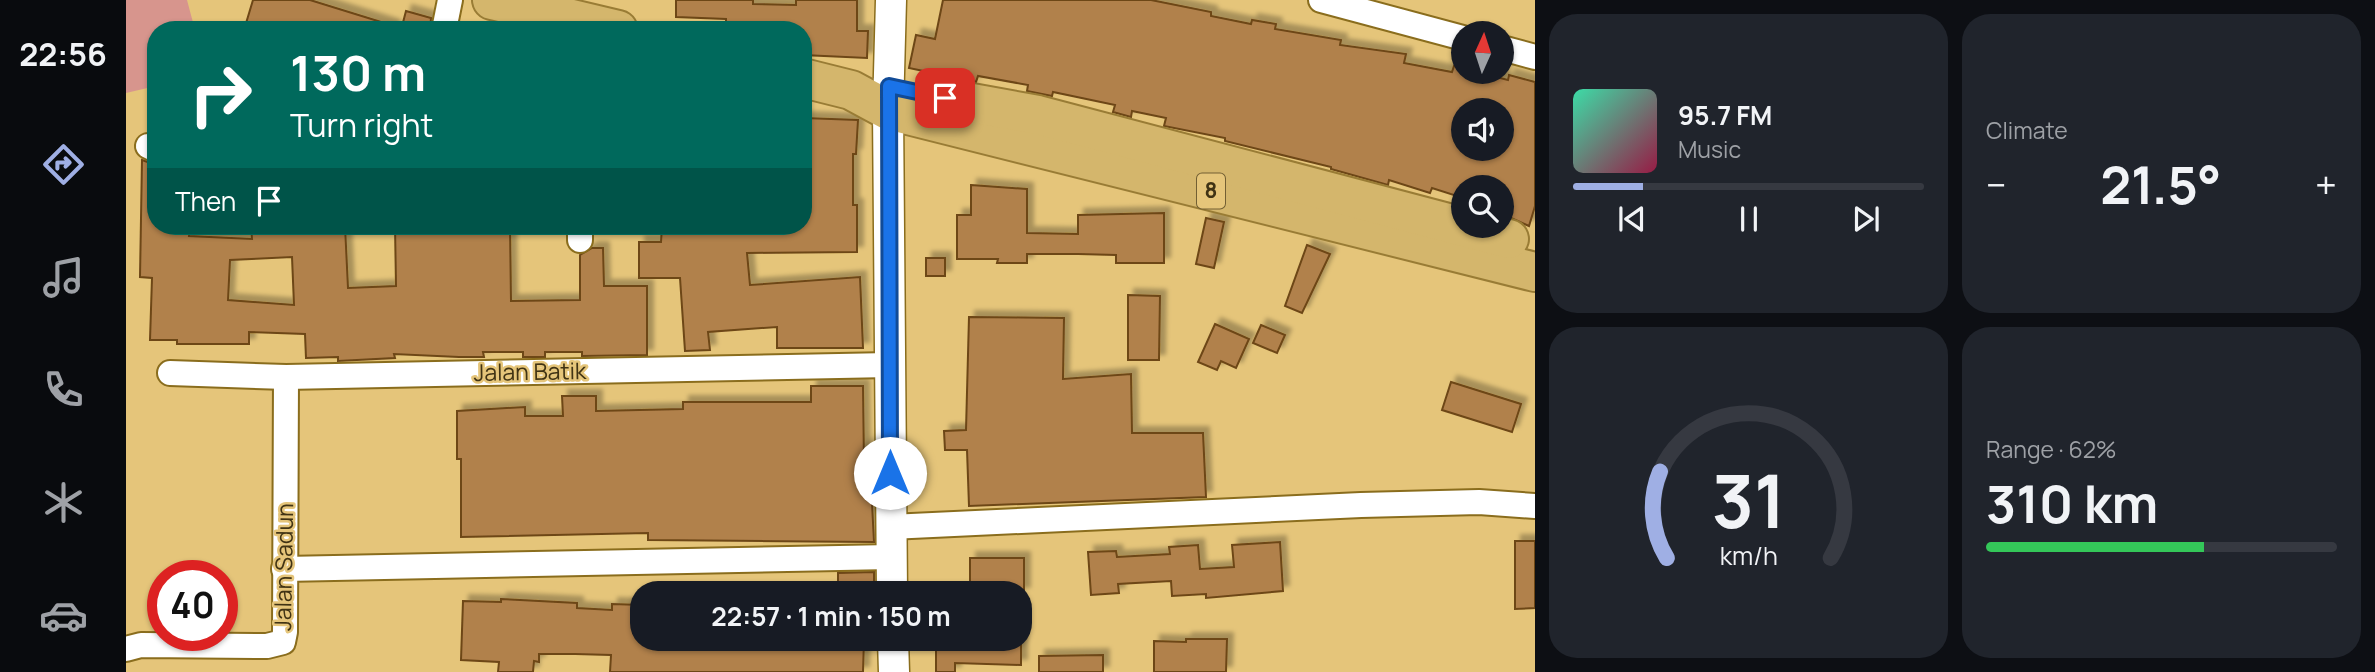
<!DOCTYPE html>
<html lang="en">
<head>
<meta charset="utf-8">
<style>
  :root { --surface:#171b24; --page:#20242c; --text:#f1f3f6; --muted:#9ea1a6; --line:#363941; --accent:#9fafe4 }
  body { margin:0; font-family:Manrope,sans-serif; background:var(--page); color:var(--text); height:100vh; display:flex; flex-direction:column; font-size:26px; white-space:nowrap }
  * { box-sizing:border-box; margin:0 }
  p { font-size:23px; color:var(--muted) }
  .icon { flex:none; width:38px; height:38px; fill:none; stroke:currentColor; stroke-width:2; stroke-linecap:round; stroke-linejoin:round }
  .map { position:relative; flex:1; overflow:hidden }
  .details { display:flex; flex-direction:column; gap:14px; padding:14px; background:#0d0f14; width:840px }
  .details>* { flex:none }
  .top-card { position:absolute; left:21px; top:21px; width:665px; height:214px; border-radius:28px; box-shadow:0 2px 5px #0004; background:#00695c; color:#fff; overflow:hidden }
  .needle { width:46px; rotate:3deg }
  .buttons { position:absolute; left:1325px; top:21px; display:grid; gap:14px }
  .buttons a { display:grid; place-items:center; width:63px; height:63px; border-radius:50%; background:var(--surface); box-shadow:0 2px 5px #0004; font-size:35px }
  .speed { position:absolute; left:21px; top:560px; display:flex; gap:14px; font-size:35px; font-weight:700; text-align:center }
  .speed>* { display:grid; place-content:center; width:91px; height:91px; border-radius:50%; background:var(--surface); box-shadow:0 2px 5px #0004; line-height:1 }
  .speed .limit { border:10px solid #d22; background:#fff; color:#111 }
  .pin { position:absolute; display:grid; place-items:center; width:60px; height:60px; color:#fff; margin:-30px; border-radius:14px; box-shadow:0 4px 10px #0006 }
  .me { position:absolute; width:77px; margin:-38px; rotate:0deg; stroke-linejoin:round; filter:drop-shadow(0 0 5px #0008) }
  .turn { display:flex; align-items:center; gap:24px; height:147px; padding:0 28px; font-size:32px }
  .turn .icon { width:91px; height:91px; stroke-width:2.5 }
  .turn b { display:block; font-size:49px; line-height:60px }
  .then { display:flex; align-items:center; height:66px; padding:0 28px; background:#0003; gap:14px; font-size:26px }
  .big { font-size:52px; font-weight:700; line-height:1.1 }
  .details .card { flex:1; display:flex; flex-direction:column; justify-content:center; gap:10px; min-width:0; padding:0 24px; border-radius:28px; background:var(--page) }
  .details .dial { align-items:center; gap:0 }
  .dial svg { height:182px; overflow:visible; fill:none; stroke:var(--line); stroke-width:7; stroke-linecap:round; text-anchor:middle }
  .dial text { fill:var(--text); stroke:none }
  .song { display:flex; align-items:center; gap:21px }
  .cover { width:84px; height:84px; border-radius:10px; background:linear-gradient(135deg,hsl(160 70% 55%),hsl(340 70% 35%)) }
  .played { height:7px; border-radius:4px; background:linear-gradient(90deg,var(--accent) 20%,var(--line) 20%) }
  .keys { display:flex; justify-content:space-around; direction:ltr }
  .heat { display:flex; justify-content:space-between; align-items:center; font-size:38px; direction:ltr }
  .charge { height:10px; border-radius:5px; background:linear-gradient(90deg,#34c759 62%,var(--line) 0) }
  .details .tiles { flex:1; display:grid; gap:14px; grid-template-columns:repeat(2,1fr) }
  .trip { position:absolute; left:504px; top:581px; width:402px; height:70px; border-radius:28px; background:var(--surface); box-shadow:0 2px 5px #0004; font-weight:700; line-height:70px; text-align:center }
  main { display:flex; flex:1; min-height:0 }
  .tabs { display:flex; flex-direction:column; width:126px; justify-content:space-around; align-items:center; background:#090b0e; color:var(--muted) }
  .tabs .icon { width:49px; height:49px }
  .tabs .on { color:var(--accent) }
  .tabs b { font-size:32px; color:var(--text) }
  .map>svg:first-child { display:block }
  .green { fill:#d7958d }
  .building { fill:#b1814c; stroke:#6d4617; stroke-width:2; fill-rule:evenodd; filter:url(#shadow) }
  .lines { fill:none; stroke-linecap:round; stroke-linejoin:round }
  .minor-casing { stroke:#8a6d1d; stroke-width:28 }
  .tertiary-casing { stroke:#8a6d1d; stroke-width:33 }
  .trunk-casing { stroke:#997c35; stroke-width:42 }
  .minor { stroke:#fff; stroke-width:24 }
  .tertiary { stroke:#fff; stroke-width:30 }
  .trunk { stroke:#d4b66c; stroke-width:38 }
  .route-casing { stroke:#114b97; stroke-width:18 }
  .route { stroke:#1a73e8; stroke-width:12 }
  .labels { text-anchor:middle; stroke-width:5; stroke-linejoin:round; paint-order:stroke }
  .shield { fill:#e5c57a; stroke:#725f33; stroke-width:2 }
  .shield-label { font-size:21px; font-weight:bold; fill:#403314 }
  .street-label { font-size:23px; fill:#403314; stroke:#e5c57a }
</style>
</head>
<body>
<main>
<nav class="tabs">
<b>22:56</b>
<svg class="icon on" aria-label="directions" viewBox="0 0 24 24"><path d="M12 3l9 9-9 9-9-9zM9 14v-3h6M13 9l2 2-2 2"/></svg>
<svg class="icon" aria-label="music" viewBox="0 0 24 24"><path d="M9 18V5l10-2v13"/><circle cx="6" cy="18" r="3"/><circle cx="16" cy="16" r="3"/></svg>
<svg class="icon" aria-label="phone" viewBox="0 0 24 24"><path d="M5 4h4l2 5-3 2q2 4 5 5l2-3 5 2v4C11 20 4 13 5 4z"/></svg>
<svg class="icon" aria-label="climate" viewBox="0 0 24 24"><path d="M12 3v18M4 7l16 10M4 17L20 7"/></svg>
<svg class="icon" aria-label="car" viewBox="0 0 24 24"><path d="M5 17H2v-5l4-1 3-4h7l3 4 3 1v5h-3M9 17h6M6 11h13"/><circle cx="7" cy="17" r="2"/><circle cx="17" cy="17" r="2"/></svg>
</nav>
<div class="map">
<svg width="1409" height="672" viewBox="0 0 1409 672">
  <defs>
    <filter id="shadow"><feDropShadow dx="6" dy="-6" stdDeviation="2" flood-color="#0004"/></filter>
  </defs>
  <rect width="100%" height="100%" fill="#e5c57a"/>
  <path class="green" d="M0,0H61L69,30H30V86L0,93Z"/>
  <g class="building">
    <path d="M127,0H184L268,26L267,30H118Z"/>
    <path d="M550,0H627V4L670,5V0H731V31H742L741,58L677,55V30H600V19L550,17Z"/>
    <path d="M817,0H1025L1085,12V16L1125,24L1126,20L1150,24L1149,29L1215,40L1214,45L1280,54L1278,63L1326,72L1328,66L1337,68V72H1351L1382,80L1383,75L1409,82V206L1403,226L1376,214V187H1337V198L1306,188L1304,193L1263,180L1262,185L1205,169V167L1099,141V138L1038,126L1040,118L1006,111L1005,117L987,112L989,105L927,92L926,96L901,91L902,85L852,76L850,82L783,68L790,35L809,39ZM1337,110H1376V149H1337Z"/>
    <path d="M280,11L305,18L304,30H275Z"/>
    <path d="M678,118L732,120L730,154H727V205H731V252L621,253L624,285L734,277L737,348H651V327L582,332L584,350L559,351L554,278H513V242H535L536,226H677Z"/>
    <path d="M16,160L30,165V226H64L63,236L126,239L125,226H219L222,288L270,286L269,226H292V230H325V226H384L385,301L454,300V255L466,248H477L478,286H521V355L456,356V352H419V357H397V352H357L358,357H333L268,354L269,358L212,361V357L180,358L179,334L123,332V344H51V340H24L26,278L14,277ZM166,257L168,305L102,300L104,260Z"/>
    <path d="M845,185L901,189V233L952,234V215L1038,213V263H990V255L952,254H901V263H871L872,259H831V215H845Z"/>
    <path d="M1080,218L1098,222L1088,268L1070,264Z"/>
    <path d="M1181,245L1204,254L1176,313L1159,306Z"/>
    <rect x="800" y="258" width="19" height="18"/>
    <path d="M1002,295L1034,296L1033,360H1002Z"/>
    <path d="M843,317L938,318L937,379L1005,374L1006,433H1077L1080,497L843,506L841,450H819L818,431L840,430Z"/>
    <path d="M1089,324L1123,339L1110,368L1095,361L1091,370L1072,362Z"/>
    <path d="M1135,325L1159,335L1151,353L1127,343Z"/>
    <path d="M1325,382L1395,404L1386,432L1316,410Z"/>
    <path d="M685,386H737L738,464H744L748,542L522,540V533L335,537V459H331V411L399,407V416H437L436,396H470V411L557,409V402H685Z"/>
    <path d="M1389,541H1409V608L1389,609Z"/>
    <path d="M1154,542L1157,591L1080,598V594L1046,596L1045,581L992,584L993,593L965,595L962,552L990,551L991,557L1044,554L1043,547L1072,545L1074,569L1108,567L1106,545Z"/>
    <rect x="844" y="558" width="54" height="35"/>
    <path d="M748,572V593H712V573Z"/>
    <path d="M375,599L451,603V608L486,610V604L516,605V639H738L737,672H484L485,655L449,654H413V662L408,661L407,672H372L373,662L335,660L337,601L375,602Z"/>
    <path d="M810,639H895V665L829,663V672H810Z"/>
    <path d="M1060,639H1101L1100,672H1028V641L1060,642Z"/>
    <path d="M977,655V672H913V656Z"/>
  </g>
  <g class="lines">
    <defs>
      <g id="minor">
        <path d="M1195,0L1337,38"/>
        <path d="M318,30L324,0"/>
        <path d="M1376,48L1409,57"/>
        <path d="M22,146L30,150"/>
        <path d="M454,240V226"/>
        <path d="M44,373L160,377L764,365"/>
        <path d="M764,527L1235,505L1353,502L1409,506"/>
        <path d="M158,569L765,557"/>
        <path d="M0,649L15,645L141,646L157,642L159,632L160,377"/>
      </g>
      <g id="tertiary">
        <path d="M765,0L762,110L766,593"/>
        <path d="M767,639L768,672"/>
      </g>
      <g id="trunk">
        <path d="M366,0L492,30"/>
        <path d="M677,78L725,90L762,110L1409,272"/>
        <path d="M807,96L912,115L1383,239"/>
      </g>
    </defs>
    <use href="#minor" class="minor-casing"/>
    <use href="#tertiary" class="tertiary-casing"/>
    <use href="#trunk" class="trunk-casing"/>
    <use href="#minor" class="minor"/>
    <use href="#tertiary" class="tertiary"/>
    <use href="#trunk" class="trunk"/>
  </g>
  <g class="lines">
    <defs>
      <path id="route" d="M764,473L763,86L819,98"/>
    </defs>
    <use href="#route" class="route-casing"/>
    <use href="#route" class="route"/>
  </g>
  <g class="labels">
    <rect class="shield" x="1071" y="173.5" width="28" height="35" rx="5"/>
    <g class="shield-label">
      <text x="1085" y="198">8</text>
    </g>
    <g class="street-label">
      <text transform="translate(404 372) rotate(-1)" y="8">Jalan Batik</text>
      <text transform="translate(158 567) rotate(-89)" y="8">Jalan Sadun</text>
    </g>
  </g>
</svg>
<div class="buttons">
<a><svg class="needle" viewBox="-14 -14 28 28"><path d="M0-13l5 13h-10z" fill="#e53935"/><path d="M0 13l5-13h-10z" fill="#9ea1a6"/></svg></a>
<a><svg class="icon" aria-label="sound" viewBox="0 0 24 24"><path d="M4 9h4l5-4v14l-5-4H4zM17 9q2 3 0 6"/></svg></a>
<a><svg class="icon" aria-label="search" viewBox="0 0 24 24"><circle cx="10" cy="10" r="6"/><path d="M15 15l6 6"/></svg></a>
</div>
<div class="speed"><div class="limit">40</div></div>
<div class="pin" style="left:819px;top:98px;background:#d93025"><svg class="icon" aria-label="arrive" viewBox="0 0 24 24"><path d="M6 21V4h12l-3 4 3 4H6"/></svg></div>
<svg class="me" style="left:764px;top:473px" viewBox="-20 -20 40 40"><circle r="19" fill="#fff"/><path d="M0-13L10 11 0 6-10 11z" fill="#1a73e8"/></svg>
<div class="trip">22:57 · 1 min · 150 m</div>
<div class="top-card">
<div class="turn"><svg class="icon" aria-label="right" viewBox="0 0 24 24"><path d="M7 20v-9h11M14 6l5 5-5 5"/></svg><div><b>130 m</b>Turn right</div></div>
<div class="then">Then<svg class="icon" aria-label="arrive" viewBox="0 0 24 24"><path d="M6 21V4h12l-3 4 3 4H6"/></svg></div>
</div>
</div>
<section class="details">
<div class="tiles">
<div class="card">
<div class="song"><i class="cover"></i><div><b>95.7 FM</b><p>Music</p></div></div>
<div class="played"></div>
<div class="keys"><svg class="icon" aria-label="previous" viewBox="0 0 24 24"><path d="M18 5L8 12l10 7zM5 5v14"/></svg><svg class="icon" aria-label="pause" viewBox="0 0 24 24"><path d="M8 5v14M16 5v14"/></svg><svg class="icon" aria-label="next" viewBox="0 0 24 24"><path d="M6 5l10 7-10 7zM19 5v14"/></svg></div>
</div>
<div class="card"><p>Climate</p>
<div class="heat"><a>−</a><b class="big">21.5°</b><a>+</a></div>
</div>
<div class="card dial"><svg viewBox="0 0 100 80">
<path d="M14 69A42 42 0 1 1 86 69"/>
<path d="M14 69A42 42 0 0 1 11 31" stroke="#9fafe4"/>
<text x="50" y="56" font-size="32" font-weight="700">31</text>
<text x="50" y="72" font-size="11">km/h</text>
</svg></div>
<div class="card"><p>Range · 62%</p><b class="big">310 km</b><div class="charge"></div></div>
</div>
</section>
</main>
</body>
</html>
